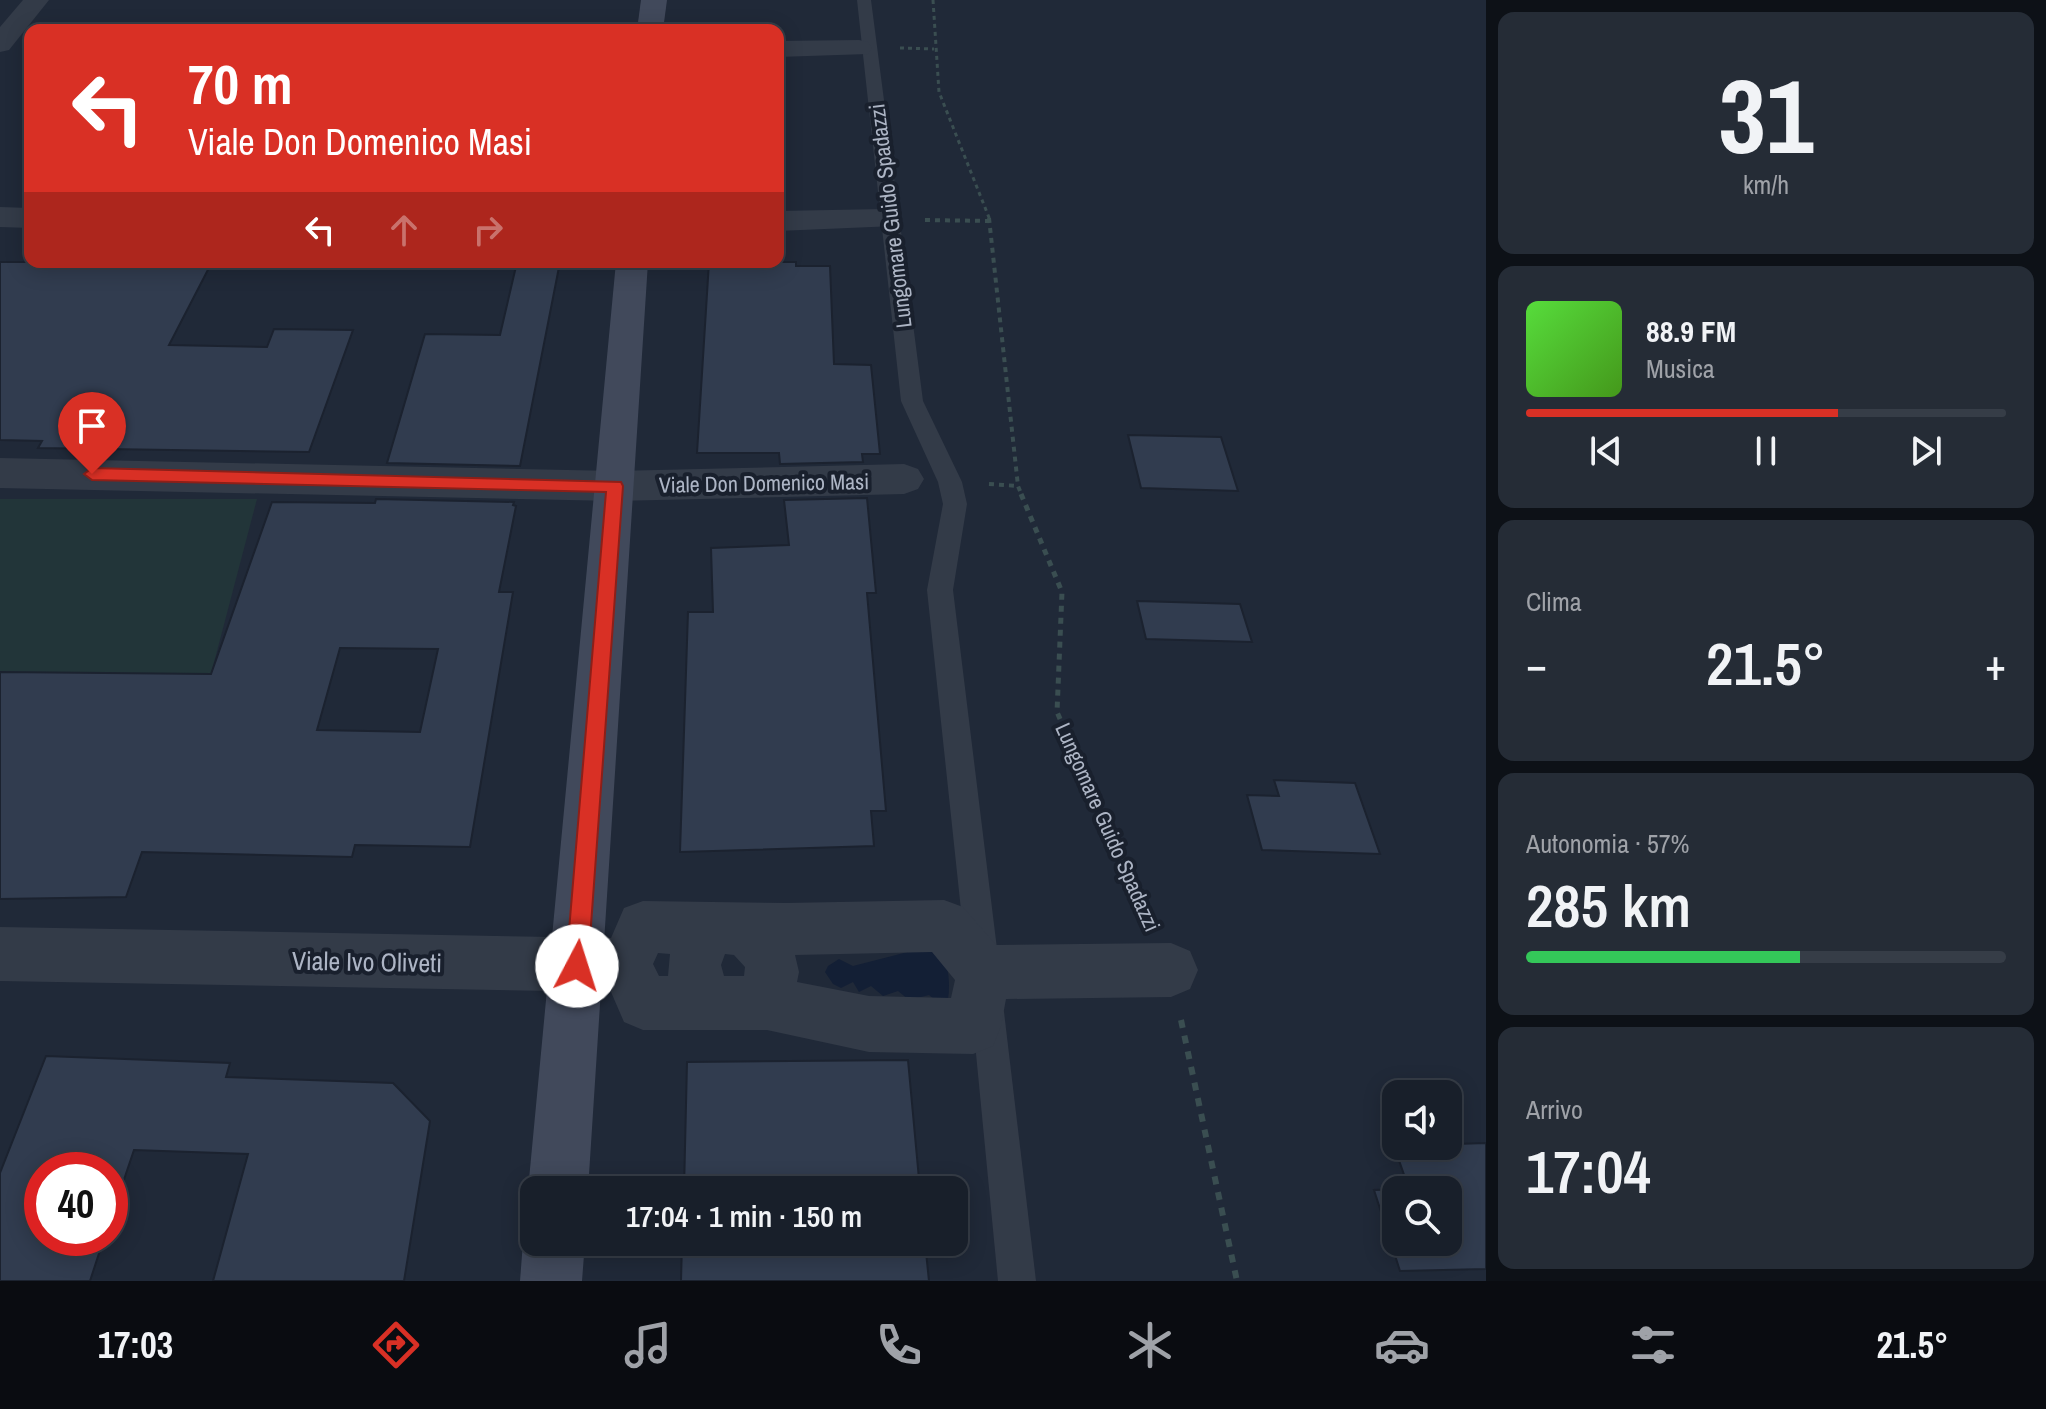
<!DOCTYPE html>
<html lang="it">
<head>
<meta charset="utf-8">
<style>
  :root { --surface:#181f2a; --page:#252c36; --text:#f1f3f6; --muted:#9fa2a8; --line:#363d47; --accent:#d93025 }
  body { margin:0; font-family:"Archivo Narrow",sans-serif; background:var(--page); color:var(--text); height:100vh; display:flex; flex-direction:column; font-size:30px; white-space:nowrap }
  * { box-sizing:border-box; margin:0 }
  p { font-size:26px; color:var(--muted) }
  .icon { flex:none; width:44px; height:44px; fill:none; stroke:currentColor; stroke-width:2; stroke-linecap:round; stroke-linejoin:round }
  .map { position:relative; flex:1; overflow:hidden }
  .side { display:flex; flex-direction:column; gap:12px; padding:12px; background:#0d1117; width:560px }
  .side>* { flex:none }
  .top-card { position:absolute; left:24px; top:24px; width:760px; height:244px; border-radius:16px; box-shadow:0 4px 20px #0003,0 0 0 2px var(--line); background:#d93025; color:#fff; overflow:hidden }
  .fabs { position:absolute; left:1382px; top:1080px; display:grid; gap:16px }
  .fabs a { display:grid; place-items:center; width:80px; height:80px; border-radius:16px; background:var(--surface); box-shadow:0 4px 20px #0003,0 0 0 2px var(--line); font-size:40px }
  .speed { position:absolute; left:24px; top:1152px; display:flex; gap:16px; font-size:40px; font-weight:700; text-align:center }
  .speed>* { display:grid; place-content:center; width:104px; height:104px; border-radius:50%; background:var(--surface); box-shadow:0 4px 20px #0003,0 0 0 2px var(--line); line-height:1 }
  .speed .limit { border:12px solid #d22; background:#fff; color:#111 }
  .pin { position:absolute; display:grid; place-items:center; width:68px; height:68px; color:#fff; margin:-82px -34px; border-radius:50% 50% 50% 0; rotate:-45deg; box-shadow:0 0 8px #0007 }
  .pin .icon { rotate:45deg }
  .me { position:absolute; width:88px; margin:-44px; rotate:5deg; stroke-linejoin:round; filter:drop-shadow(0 0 6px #0008) }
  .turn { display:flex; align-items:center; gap:28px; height:168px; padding:0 32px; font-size:36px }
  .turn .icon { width:104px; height:104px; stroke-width:2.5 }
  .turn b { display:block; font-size:56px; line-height:68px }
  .lanes { display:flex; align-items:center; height:76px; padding:0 32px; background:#0003; justify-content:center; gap:40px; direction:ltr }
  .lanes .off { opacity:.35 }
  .big { font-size:60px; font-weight:600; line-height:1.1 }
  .side .widget { flex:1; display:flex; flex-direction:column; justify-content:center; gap:12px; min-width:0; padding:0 28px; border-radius:16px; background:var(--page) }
  .side .dial { align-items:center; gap:0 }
  .dial b { font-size:104px; line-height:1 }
  .song { display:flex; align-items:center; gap:24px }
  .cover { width:96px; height:96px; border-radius:12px; background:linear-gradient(135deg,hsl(110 70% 55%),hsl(100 70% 35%)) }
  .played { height:8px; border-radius:4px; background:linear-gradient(90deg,var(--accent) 65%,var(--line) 65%) }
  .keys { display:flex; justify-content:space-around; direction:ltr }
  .heat { display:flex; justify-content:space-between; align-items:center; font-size:44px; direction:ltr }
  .charge { height:12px; border-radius:6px; background:linear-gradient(90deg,#34c759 57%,var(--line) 0) }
  .trip { position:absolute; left:520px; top:1176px; width:448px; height:80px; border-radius:16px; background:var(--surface); box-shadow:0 4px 20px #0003,0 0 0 2px var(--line); font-weight:600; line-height:80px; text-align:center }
  .dock { display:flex; height:128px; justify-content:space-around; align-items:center; background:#0a0c11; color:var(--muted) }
  .dock .icon { width:56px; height:56px }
  .dock .selected { color:var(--accent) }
  .dock b { font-size:36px; color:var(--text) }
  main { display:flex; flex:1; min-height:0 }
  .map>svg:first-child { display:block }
  .green { fill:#223539 }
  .water { fill:#131f35 }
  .building { fill:#313c4f; stroke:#1b222f; stroke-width:2; fill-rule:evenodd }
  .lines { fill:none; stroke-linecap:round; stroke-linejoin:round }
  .path-far3 { stroke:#3a4e51; stroke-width:3; stroke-dasharray:4 4; stroke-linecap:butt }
  .path-far2 { stroke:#3a4e51; stroke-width:4; stroke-dasharray:5 5; stroke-linecap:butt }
  .path-far1 { stroke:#3a4e51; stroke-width:5; stroke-dasharray:6 6; stroke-linecap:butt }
  .path { stroke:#3a4e51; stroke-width:6; stroke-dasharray:8 8; stroke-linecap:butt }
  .lane { fill:#333b48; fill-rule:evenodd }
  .street { fill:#333b48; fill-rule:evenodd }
  .secondary { fill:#41495b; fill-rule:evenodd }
  .route { fill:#d93025; stroke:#8d1f18; stroke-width:2 }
  .labels { text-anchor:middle; stroke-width:8; stroke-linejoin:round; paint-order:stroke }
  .street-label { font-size:22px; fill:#adb5c5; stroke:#19202d }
  .near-street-label { font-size:26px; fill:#adb5c5; stroke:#19202d }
</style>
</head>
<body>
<main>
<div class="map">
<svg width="1486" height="1281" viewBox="0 0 1486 1281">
  <rect width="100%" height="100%" fill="#202938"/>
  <path class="green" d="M0,499H257L211,674L0,672Z"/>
  <path class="water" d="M939,944C949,964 952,987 946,1009L929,995L909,1000L898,991L883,996L871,986L859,992L853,982L841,988L833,984L825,972L828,966L839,959L853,966Z"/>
  <g class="building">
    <path d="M0,262H212L169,345L267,347L274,329L353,330L309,452L38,448L42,441L0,440Z"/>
    <path d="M517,262H560L520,466L387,463L425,334L500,335Z"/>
    <path d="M709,262H796V266H830L834,364L871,365L880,454H862L863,462L780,464L779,453H697Z"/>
    <path d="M1128,435L1221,437L1238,491L1141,488Z"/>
    <path d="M867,498L876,593H867L886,811H871L874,846L680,852L688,612H713L711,548L789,545L784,500Z"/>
    <path d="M376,499L514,502L513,505L516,506L499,592H513L470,847L355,845L352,857L142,852L126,897L0,899V672L211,674L272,502L375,503ZM340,648L438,649L420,732L317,730Z"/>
    <path d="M1137,601L1240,604L1252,642L1146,639Z"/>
    <path d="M1274,780L1355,783L1380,854L1262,850L1247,795L1279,796Z"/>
    <path d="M46,1056L230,1063L226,1077L393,1083L430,1121L404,1281H213L248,1154L134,1150L110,1221V1170H42V1238H104L90,1281H0V1173Z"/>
    <path d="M908,1060L920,1190H684L687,1062Z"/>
    <path d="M1486,1143V1269L1400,1271L1374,1190L1409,1189L1394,1146ZM1396,1190H1448V1242H1396Z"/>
    <path d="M682,1242H925L929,1281H681Z"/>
  </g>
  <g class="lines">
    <g class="path-far3">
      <path d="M933,0L939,92L990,220"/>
      <path d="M900,48L934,49"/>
      <path d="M925,220H930"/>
    </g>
    <g class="path-far2">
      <path d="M989,218L1018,486L1022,496"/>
      <path d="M925,220L990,221"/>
      <path d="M989,484L1018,486"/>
    </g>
    <path class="path-far1" d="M1021,494L1062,592L1057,712L1115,844"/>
    <g class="path">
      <path d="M1114,842L1149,920"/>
      <path d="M1181,1020L1237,1281"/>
    </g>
    <g class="lane">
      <path d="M857,0H871L923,401L962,482L967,504L953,590L998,957L993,968L982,973L971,968L966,957L927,590L943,504L938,482L901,401Z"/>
      <path d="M988,996L999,1001L1004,1012L1036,1281H998L972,1012L977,1001Z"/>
    </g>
    <g class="street">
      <path d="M23,0H49L9,50L0,52V27Z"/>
      <path d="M859,40L868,42L872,48L868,54L778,57V41Z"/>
      <path d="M0,207L30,208V228L0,227Z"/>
      <path d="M884,209L895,212L900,219L895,226L778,231V211Z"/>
      <path d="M0,458L615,471L904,464L918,469L924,479L918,489L904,494L615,501L0,488Z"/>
      <path d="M944,900L963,907L996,945L1171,943L1190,951L1198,970L1190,989L1171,997L1006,999L1001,1026L993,1046L973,1054L869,1052L767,1030H643L624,1022L611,992L0,981V927L611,938L624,908L643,901L787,903ZM932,952L955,980L951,998L869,996L797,982L799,972L795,955ZM658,953L670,954L668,976H659L653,964ZM725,954L734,955L745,967L744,976H724L721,965Z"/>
    </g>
    <g class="secondary">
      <path d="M641,0H667L663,30H637Z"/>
      <path d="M616,262H648L588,1190H534V1205L528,1190Z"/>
      <path d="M534,1219V1242H585L582,1281H520L523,1242Z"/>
    </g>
  </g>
  <path class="route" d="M92,468L621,482L623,486L588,966L585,974L577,977L569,974L566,966L606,492L92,480L84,474Z"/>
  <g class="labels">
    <g class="street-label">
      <text transform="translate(890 216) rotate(-97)" y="8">Lungomare Guido Spadazzi</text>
      <text transform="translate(764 483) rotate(-1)" y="8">Viale Don Domenico Masi</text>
      <text transform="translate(1108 827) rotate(66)" y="8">Lungomare Guido Spadazzi</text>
    </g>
    <g class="near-street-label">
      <text transform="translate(367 962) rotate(1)" y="9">Viale Ivo Oliveti</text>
    </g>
  </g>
</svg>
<div class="fabs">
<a><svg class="icon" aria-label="sound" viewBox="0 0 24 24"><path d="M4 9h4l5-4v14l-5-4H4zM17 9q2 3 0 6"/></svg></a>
<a><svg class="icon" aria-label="search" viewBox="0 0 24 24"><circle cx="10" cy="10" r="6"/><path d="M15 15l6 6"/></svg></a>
</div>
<div class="speed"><div class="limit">40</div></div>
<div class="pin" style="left:92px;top:474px;background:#d93025"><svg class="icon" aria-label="arrive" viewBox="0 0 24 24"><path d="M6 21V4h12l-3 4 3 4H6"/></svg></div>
<svg class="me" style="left:577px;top:966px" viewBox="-20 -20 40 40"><circle r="19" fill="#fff"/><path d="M0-13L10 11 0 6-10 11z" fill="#d93025"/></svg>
<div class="trip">17:04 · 1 min · 150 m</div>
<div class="top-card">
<div class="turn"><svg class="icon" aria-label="left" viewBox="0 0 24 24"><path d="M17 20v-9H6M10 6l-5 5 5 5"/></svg><div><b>70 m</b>Viale Don Domenico Masi</div></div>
<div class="lanes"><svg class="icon" aria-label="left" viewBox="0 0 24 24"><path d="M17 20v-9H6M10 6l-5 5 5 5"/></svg><svg class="icon off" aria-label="ahead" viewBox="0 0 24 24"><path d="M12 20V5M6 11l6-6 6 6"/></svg><svg class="icon off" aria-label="right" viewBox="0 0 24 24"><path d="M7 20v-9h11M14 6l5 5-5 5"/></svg></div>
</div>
</div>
<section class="side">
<div class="widget dial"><b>31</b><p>km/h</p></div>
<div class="widget">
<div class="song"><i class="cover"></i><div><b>88.9 FM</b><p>Musica</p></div></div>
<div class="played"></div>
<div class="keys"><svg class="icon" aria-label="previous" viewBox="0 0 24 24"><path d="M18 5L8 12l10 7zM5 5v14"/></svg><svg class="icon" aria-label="pause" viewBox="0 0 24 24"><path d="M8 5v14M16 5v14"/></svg><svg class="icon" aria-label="next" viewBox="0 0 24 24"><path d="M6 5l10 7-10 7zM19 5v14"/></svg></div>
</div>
<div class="widget"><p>Clima</p>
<div class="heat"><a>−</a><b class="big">21.5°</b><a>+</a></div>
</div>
<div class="widget"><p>Autonomia · 57%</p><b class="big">285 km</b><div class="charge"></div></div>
<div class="widget"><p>Arrivo</p><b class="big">17:04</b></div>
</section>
</main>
<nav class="dock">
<b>17:03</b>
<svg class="icon selected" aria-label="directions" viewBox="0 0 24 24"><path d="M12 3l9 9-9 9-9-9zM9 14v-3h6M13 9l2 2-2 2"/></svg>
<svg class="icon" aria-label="music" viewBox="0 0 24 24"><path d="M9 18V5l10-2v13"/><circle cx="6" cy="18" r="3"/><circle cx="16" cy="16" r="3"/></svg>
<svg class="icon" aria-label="phone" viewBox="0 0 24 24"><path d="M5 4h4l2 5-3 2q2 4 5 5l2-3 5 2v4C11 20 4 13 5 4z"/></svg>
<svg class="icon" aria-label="climate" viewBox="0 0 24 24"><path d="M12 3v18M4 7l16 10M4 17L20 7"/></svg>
<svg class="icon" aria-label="car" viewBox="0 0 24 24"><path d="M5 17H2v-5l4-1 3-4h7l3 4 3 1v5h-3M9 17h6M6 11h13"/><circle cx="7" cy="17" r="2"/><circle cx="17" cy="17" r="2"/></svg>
<svg class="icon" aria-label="filters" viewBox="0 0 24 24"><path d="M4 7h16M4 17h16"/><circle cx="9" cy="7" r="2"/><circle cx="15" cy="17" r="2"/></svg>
<b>21.5°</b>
</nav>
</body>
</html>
